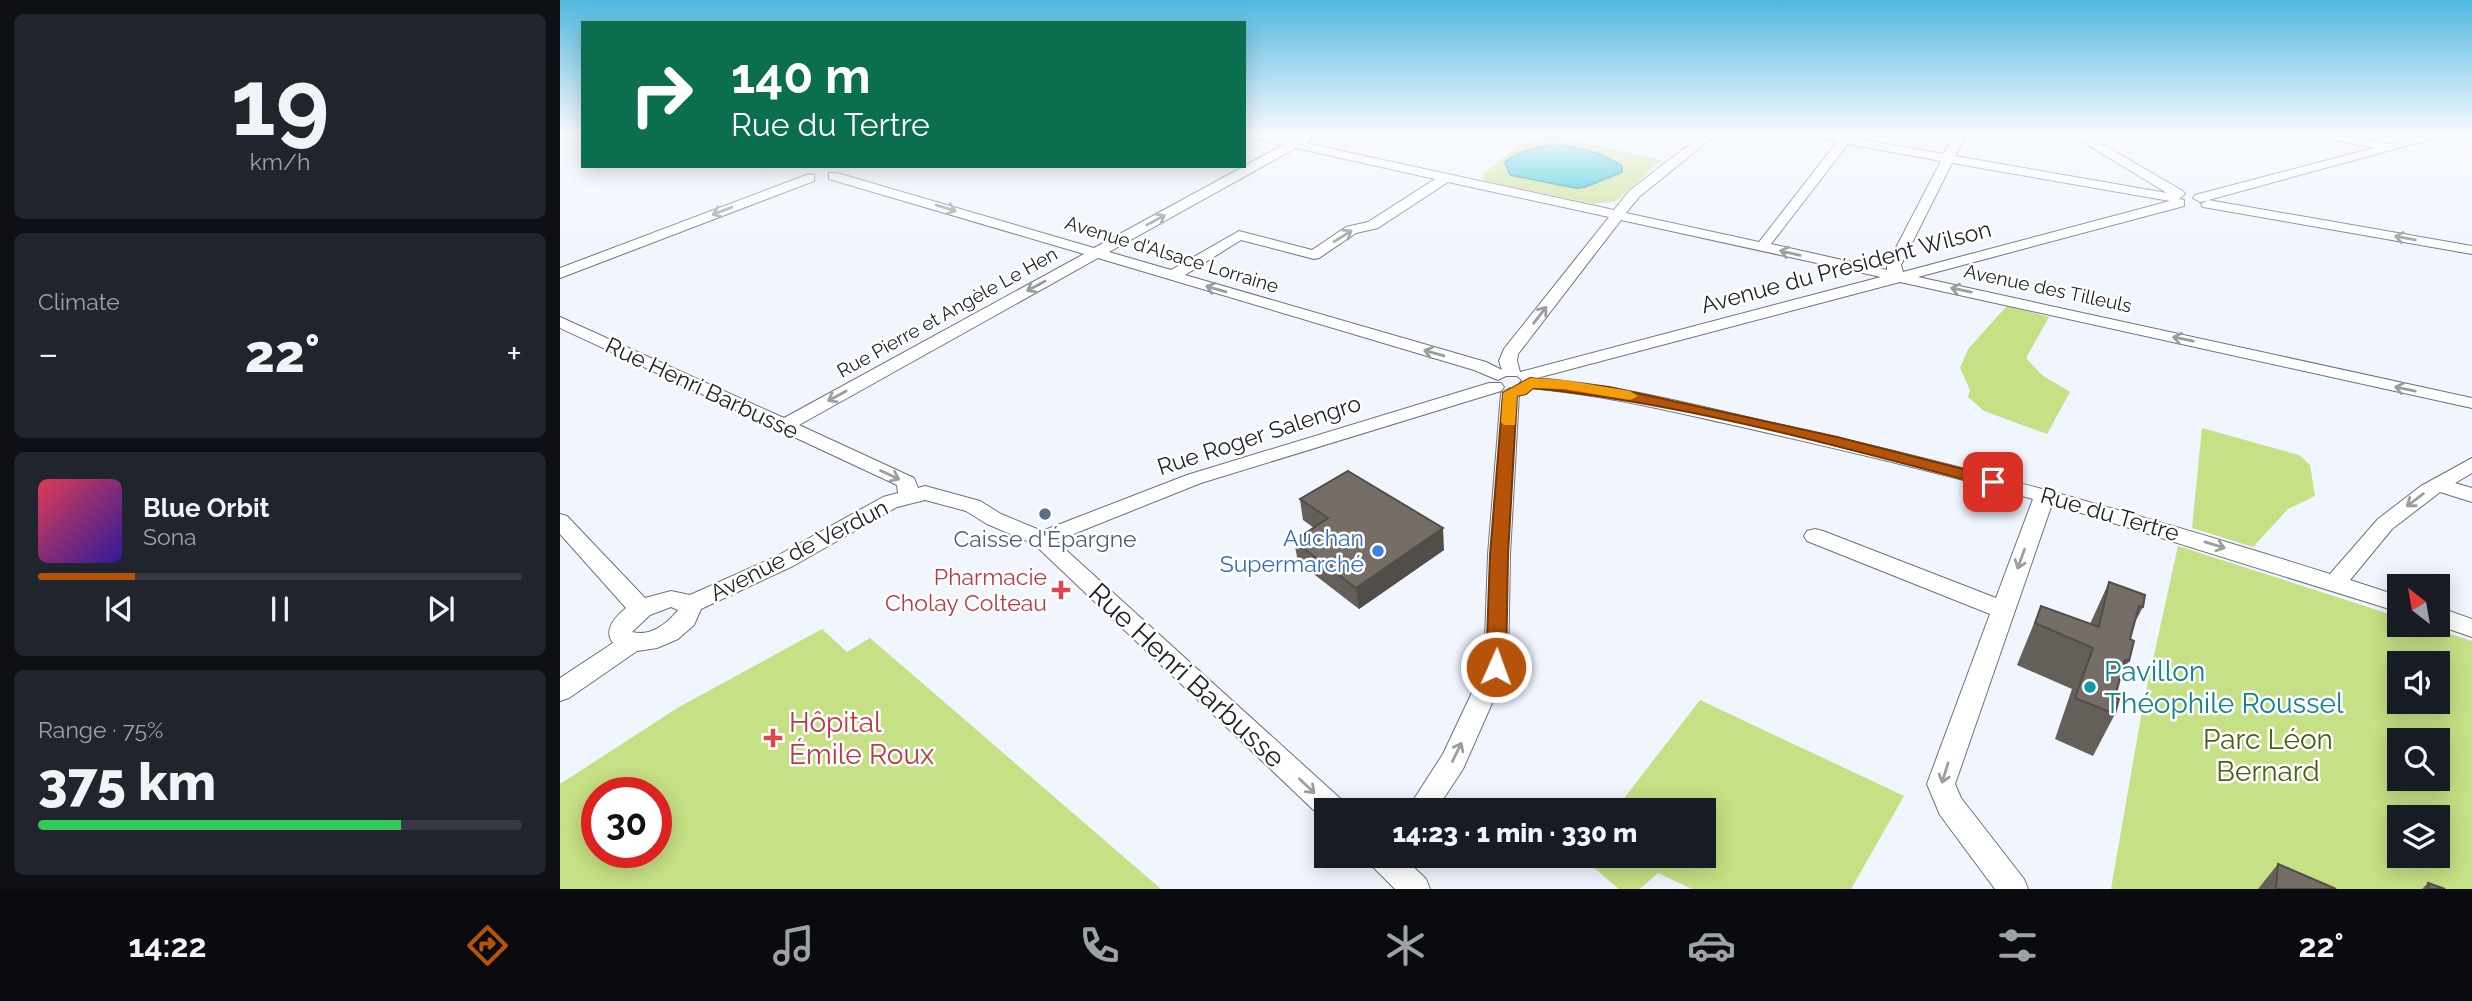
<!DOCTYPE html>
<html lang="en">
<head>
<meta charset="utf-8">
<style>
  :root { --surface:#171b24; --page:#20242c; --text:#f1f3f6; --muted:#9ea1a6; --line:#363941; --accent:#b45309 }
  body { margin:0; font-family:Raleway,sans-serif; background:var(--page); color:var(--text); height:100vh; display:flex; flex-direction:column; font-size:26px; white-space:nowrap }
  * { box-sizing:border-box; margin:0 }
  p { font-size:23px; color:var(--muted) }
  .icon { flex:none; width:38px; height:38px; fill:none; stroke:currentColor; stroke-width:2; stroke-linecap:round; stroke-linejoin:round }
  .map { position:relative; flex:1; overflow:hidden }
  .panel { display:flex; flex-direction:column; gap:14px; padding:14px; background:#0d0f14; width:560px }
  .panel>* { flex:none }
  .hud { position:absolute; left:21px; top:21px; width:665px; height:147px; border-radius:0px; box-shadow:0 4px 18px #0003; background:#0b6e4f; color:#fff; overflow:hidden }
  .needle { width:46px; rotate:329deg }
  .fabs { position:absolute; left:1827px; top:574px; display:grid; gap:14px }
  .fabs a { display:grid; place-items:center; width:63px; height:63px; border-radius:0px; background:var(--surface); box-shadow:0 4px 18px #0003; font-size:35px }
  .speed { position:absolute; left:21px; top:777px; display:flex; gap:14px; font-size:35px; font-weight:700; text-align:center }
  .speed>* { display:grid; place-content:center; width:91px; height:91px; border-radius:50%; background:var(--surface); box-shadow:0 4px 18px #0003; line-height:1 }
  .speed .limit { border:10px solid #d22; background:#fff; color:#111 }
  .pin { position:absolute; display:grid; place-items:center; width:60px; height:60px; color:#fff; margin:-30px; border-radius:14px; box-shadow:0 4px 10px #0006 }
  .me { position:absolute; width:77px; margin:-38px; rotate:2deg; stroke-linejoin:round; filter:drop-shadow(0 0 5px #0008) }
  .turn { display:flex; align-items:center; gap:24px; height:147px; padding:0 35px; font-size:32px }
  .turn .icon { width:91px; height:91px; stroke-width:2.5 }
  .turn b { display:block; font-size:49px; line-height:60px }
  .big { font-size:52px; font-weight:800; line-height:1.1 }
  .panel .card { flex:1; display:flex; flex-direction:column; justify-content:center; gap:10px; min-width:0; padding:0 24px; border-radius:10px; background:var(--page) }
  .panel .dial { align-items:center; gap:0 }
  .dial b { font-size:91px; line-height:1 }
  .song { display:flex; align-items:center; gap:21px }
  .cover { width:84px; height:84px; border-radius:10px; background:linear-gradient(135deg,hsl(350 70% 55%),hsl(250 70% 35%)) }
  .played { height:7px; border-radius:4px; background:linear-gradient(90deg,var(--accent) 20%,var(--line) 20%) }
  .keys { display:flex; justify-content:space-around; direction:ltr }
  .heat { display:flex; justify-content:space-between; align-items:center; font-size:38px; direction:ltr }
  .charge { height:10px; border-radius:5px; background:linear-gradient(90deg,#34c759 75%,var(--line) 0) }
  .trip { position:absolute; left:754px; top:798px; width:402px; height:70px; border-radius:0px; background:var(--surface); box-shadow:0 4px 18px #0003; font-weight:800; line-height:70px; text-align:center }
  .menu { display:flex; height:112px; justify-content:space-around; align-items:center; background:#090b0e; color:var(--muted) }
  .menu .icon { width:49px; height:49px }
  .menu .active { color:var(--accent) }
  .menu b { font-size:32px; color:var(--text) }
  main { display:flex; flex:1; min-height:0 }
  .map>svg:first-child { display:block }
  .green { fill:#c6e085; fill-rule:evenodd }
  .water { fill:#10bed2; stroke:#16909f; stroke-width:2 }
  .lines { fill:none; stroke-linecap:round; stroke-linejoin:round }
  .minor-casing { stroke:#6e727a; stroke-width:2 }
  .minor { fill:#fff; fill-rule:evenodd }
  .wall { fill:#655f59 }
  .shaded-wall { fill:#524d48 }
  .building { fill:#756e67; stroke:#524d48; stroke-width:2 }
  .oneway { stroke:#9c9d9f }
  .route { fill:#b45309; stroke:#753606; stroke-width:2 }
  .slow { fill:#f59e0b }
  .service-dot { fill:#5c6f8a; stroke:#fff; stroke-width:2.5 }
  .shop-dot { fill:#3f7fe0; stroke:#fff; stroke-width:2.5 }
  .health-dot { fill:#e0444e; stroke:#fff; stroke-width:2.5 }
  .culture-dot { fill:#0f9aa8; stroke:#fff; stroke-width:2.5 }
  .labels { text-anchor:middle; stroke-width:5; stroke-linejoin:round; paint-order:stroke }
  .far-street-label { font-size:19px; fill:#242529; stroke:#fff }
  .street-label { font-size:23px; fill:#242529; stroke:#fff }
  .shop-label { font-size:23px; fill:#366cbe; stroke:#fff; text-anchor:end }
  .service-label { font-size:23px; fill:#4e5e75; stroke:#fff }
  .health-label { font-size:23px; fill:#be3a42; stroke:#fff; text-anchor:end }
  .near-culture-label { font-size:28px; fill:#0d838f; stroke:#fff; text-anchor:start }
  .near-street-label { font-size:28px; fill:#242529; stroke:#fff }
  .near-health-label { font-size:28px; fill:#be3a42; stroke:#fff; text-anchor:start }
  .near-park-label { font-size:28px; fill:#4d5d1a; stroke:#fff }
</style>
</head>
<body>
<main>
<section class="panel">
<div class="card dial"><b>19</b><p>km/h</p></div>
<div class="card"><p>Climate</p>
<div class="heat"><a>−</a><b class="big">22°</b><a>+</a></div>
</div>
<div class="card">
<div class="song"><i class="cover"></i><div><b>Blue Orbit</b><p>Sona</p></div></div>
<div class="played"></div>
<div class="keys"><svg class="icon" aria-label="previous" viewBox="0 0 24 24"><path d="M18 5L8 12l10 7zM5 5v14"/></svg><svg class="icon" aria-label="pause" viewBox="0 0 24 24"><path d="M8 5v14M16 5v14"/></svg><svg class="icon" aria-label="next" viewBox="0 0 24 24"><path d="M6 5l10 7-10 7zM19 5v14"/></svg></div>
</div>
<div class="card"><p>Range · 75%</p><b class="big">375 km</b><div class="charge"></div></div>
</section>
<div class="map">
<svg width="1912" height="889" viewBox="0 0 1912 889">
  <rect width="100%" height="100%" fill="#f0f5fe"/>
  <g class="green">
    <path d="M992,136L1102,160L1056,201L1034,204L924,181L923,174L957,146Z"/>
    <path d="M1447,306L1489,317L1466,358L1482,375L1510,392L1487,434L1424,411L1408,397L1410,390L1400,368L1408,349Z"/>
    <path d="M1642,428L1739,455L1750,465L1755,496L1728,509L1693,547L1632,528Z"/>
    <path d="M1618,546L1839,617V625H1863L1912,641V889H1551L1583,705ZM1839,663H1878V702H1839ZM1839,740H1878V779H1839ZM1839,817H1878V856H1839Z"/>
    <path d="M262,629L287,652L310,638L601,889H0V784L119,707ZM37,793H96V852H37Z"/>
    <path d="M1140,700L1344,796L1291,889H1132L1098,873L1080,889H1059L1020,856H1144V810H1055Z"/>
  </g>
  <path class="water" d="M999,145C1022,148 1042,153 1062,166V172L1025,187L1016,188L950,175L945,162C960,150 980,146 999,145Z"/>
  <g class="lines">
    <defs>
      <g id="minor">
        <path d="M684,133H703L733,140L745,133H760L745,143L1054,210L1069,191L1144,133H1158L1079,197L1066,213L1199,242L1277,142L1238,133L1282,136L1285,133H1297L1293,138L1384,154L1395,133H1407L1395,156L1607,193L1508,133H1523L1623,191L1625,194L1619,199L1624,200V206L1358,277L1912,398V408L1340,282L977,378C1059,385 1138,406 1217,424C1405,465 1587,516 1770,574L1818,519L1861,486L1912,458V473L1895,483L1912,488V502L1880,492L1875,496L1832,529L1790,580L1839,596V612L1492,504L1395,784L1401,798L1464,879L1468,889H1435L1380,815L1367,784L1430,614L1247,541L1244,536L1247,531L1255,529L1263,531L1436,598L1473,499C1374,471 1274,448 1173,425C1105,410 1039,394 969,388L963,387L960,383L962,380L957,376L960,372L1321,277L1061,220L958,354L957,361L960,372L957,376H946L938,380L914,370L538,258L239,425L354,478L358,488L365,486L420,501L441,514L482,531L627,475L929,383H941L944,387L941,391L641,483L496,541L783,801L787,810H766V820L763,819L474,544L427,524L406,511L365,500L337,507L233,566L141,609L134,625L118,639L97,648L77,651L9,698L0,701V678L53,643C43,630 55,617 66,608L0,534V514L7,516L85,598L111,591L130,595L217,556L323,497L338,493L337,485L0,328V317L224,418L524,254L269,179V173H277L534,248L723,145L684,136ZM1288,144L1381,161L1327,265V270L1211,244ZM736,148L875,179L808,222L786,227L752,250L679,231L611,270L549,252ZM1392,163L1610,201L1343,272L1341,265ZM888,182L1049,217L944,349L939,361L942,370L926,362L625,275L681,240L754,259L759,258L796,233L818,228ZM111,607L118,610C107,624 90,637 72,632L90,615Z"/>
        <path d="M1740,133H1768L1830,144L1872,133H1893L1645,201L1640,202L1633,198L1635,195L1814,148Z"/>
        <path d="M249,174L254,175V181L0,278V268Z"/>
        <path d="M1648,200L1912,246V254L1643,207L1641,204Z"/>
        <path d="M950,388L959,393L950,555L948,667L903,769L876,810H847L883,754L924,667L928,555L941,393Z"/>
        <path d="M1878,607L1912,619V637L1877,625Z"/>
        <path d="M807,856H842L866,879L870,889H835L812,866Z"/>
      </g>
    </defs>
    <use href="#minor" class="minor-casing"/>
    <use href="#minor" class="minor"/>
  </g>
  <g class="wall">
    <path d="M740,499L884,550L799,609L738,562L734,541L754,528L743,520Z"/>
    <path d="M1549,582L1583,607L1574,624L1570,639L1569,661L1561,677L1555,697V714L1533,756L1495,739L1512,689L1457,665L1481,606L1530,624Z"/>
    <path d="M1718,864L1776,889H1698Z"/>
    <path d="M1868,883L1885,889H1862Z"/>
  </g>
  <path class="shaded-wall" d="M883,528L884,550L799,609L796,588Z"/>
  <g class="building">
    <path d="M788,471L883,528L796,588L734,541L768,518L740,499Z"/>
    <path d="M1549,582L1585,595L1583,607L1579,606L1570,639L1574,641L1569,661L1565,660L1555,697L1559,699L1555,714L1515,698L1533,648L1475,623L1481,606L1539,627Z"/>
    <path d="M1718,864L1776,889H1716Z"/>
    <path d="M1868,883L1885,889H1869Z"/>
  </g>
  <defs><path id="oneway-shaft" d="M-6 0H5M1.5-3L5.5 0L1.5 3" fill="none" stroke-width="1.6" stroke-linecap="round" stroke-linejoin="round" transform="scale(1.75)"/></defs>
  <g class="oneway">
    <use href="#oneway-shaft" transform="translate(386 208) rotate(17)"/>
    <use href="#oneway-shaft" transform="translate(162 211) rotate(159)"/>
    <use href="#oneway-shaft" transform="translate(596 220) rotate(-29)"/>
    <use href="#oneway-shaft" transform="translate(783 236) rotate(-32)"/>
    <use href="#oneway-shaft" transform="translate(1845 238) rotate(-170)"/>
    <use href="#oneway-shaft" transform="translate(1230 253) rotate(-167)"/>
    <use href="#oneway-shaft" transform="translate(476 286) rotate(151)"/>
    <use href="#oneway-shaft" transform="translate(656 289) rotate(-164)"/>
    <use href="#oneway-shaft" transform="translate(1401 290) rotate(-168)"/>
    <use href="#oneway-shaft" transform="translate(980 315) rotate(-52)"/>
    <use href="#oneway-shaft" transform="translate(1623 339) rotate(-168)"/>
    <use href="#oneway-shaft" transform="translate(874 353) rotate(-164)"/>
    <use href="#oneway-shaft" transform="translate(1845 389) rotate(-168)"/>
    <use href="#oneway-shaft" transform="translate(277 396) rotate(151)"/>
    <use href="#oneway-shaft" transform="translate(330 475) rotate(25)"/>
    <use href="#oneway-shaft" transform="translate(1855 500) rotate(143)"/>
    <use href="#oneway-shaft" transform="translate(1655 545) rotate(17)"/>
    <use href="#oneway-shaft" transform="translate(1461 559) rotate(110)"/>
    <use href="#oneway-shaft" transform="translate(897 752) rotate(-64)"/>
    <use href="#oneway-shaft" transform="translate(1385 773) rotate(107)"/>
    <use href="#oneway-shaft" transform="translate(747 786) rotate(43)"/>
  </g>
  <linearGradient id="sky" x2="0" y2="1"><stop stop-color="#51b8df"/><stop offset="0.52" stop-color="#f8faff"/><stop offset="1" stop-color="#f8faff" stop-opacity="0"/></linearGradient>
  <rect width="1912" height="258" fill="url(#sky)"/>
  <path class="route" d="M970,378L1049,387L1277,437L1438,478L1441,482L1433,487C1281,447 1129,404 973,388L966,394L957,396L948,555L946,667L943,672L936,674L929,672L926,667L930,555L943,393Z"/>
  <path class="slow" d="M970,378L1004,380L1070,391L1078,396L1070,400L1004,389L973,388L966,394L957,396L955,425H944L941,422L943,393Z"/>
  <circle class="service-dot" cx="485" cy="514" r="7"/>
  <circle class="shop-dot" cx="818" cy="551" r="7"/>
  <g class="health-dot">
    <path d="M497.5 579.5h7v7h7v7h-7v7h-7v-7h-7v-7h7z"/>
    <path d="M209.5 727.5h7v7h7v7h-7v7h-7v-7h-7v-7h7z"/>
  </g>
  <circle class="culture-dot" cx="1530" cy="687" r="7"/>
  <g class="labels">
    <g class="far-street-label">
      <text transform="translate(612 254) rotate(17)" y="7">Avenue d'Alsace Lorraine</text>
      <text transform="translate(1488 288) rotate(12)" y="7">Avenue des Tilleuls</text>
      <text transform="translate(387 312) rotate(-29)" y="7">Rue Pierre et Angèle Le Hen</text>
    </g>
    <g class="street-label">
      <text transform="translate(1286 267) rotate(-15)" y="8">Avenue du Président Wilson</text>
      <text transform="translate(142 388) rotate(25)" y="8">Rue Henri Barbusse</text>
      <text transform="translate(699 435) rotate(-18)" y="8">Rue Roger Salengro</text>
      <text transform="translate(1550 514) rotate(16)" y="8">Rue du Tertre</text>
      <text transform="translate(239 550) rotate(-27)" y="8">Avenue de Verdun</text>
    </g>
    <g class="shop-label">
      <text x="804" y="546">Auchan<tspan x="804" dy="26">Supermarché</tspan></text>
    </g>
    <g class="service-label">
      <text x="485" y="547">Caisse d'Épargne</text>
    </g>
    <g class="health-label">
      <text x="487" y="585">Pharmacie<tspan x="487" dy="26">Cholay Colteau</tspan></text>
    </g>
    <g class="near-culture-label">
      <text x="1544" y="681">Pavillon<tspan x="1544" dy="32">Théophile Roussel</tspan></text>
    </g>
    <g class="near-street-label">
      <text transform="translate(627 675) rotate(43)" y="10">Rue Henri Barbusse</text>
    </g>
    <g class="near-health-label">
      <text x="229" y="732">Hôpital<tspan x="229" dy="32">Émile Roux</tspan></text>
    </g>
    <g class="near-park-label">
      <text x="1708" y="749">Parc Léon<tspan x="1708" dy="32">Bernard</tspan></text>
    </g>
  </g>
</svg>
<div class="fabs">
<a><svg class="needle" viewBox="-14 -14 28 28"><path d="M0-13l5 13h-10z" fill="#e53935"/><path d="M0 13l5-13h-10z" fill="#9ea1a6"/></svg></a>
<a><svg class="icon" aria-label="sound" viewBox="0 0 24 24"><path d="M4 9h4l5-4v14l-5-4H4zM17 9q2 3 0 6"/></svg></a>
<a><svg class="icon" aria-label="search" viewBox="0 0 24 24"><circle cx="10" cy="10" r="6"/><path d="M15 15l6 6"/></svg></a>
<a><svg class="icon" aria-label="layers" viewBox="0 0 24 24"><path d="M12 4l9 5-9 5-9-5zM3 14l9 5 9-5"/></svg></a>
</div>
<div class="speed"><div class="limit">30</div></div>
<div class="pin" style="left:1433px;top:482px;background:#d93025"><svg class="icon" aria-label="arrive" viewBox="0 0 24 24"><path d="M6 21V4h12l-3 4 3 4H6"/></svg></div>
<svg class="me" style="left:936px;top:667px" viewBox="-20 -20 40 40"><circle r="17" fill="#b45309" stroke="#fff" stroke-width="3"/><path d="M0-11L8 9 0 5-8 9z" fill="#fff"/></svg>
<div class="trip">14:23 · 1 min · 330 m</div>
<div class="hud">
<div class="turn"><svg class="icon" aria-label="right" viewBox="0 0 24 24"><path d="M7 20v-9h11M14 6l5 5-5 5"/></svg><div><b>140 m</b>Rue du Tertre</div></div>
</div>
</div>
</main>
<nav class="menu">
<b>14:22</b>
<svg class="icon active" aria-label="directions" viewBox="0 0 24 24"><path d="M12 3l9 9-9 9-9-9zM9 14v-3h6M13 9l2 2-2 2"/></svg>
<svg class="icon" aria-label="music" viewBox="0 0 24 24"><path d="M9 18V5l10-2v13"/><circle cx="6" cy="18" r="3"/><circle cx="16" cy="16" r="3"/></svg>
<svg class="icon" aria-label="phone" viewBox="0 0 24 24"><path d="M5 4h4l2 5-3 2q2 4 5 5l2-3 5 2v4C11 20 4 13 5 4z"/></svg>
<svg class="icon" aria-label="climate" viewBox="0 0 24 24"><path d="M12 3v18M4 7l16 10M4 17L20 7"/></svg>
<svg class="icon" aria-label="car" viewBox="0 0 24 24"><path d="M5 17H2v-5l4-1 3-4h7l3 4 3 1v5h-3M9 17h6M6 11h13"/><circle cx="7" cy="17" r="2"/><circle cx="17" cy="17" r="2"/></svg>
<svg class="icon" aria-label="filters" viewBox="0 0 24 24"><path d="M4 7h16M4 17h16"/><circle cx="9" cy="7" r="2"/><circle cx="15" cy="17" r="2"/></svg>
<b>22°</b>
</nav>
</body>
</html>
